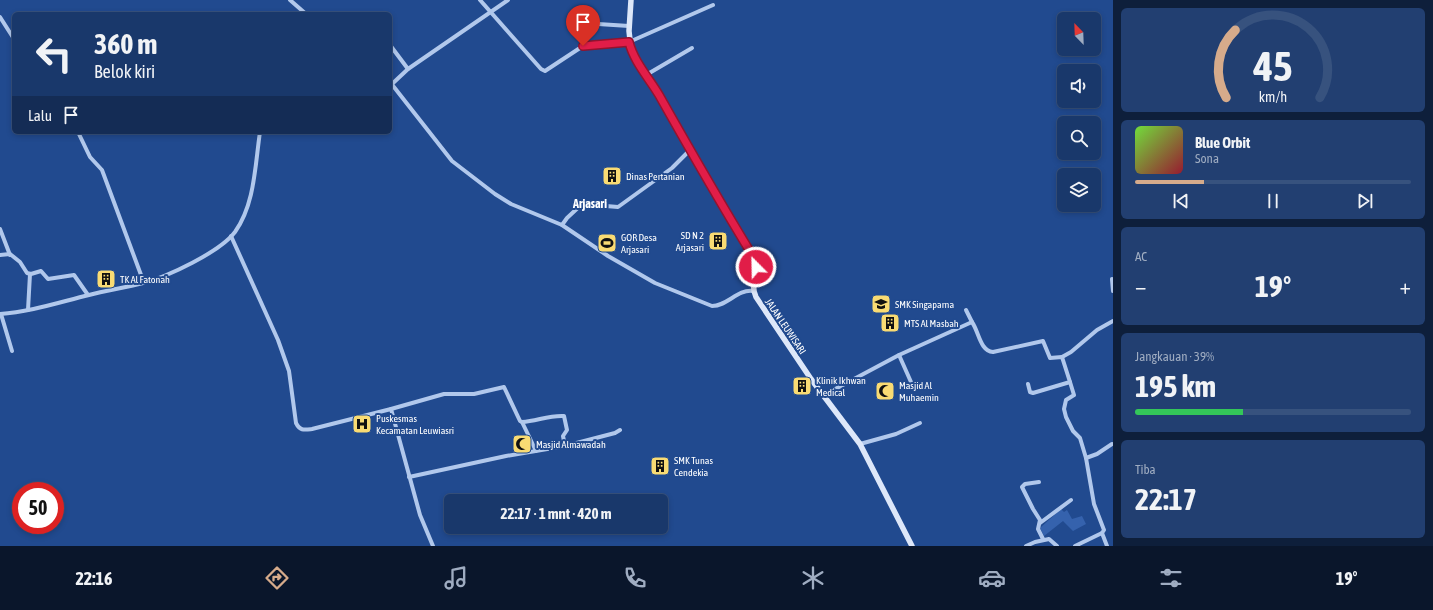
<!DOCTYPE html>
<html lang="id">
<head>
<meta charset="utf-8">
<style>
  :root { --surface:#19386b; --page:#223f71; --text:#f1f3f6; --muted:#9facc1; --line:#37527e; --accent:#d6ab8b }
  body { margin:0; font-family:"Asap Condensed",sans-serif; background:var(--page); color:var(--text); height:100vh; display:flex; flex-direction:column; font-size:15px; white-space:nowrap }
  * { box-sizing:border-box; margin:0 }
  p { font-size:13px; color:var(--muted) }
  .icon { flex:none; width:22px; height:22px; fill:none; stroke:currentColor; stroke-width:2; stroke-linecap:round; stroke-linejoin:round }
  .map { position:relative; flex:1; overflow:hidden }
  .side { display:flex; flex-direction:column; gap:8px; padding:8px; background:#0e1f3b; width:320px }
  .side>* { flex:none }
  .banner { position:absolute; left:12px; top:12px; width:380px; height:122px; border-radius:6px; box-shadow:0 2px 6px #0003,0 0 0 1px var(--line); background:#19386b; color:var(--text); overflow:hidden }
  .needle { width:26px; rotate:337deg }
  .buttons { position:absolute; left:1057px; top:12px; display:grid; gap:8px }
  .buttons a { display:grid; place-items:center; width:44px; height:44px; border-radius:6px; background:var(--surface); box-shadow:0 2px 6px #0003,0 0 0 1px var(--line); font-size:20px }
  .speed { position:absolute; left:12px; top:482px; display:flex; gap:8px; font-size:20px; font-weight:700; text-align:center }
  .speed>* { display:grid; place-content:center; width:52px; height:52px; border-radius:50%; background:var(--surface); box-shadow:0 2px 6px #0003,0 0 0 1px var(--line); line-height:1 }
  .speed .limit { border:6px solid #d22; background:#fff; color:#111 }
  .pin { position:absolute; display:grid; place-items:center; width:34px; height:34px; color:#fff; margin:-41px -17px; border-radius:50% 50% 50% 0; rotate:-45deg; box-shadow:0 0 4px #0007 }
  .pin .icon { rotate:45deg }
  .me { position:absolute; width:44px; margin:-22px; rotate:337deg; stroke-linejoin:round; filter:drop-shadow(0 0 3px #0008) }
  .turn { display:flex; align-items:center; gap:14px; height:84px; padding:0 16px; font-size:18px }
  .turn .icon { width:52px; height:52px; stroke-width:2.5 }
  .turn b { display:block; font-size:28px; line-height:34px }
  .then { display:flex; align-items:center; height:38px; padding:0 16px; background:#0003; gap:8px; font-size:15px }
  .big { font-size:30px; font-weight:700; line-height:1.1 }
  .side .tile { flex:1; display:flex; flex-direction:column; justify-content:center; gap:6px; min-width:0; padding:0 14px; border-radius:6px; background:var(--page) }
  .side .dial { align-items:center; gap:0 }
  .dial svg { height:104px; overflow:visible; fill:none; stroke:var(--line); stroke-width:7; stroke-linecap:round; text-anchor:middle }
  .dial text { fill:var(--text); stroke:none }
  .song { display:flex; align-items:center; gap:12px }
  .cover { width:48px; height:48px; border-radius:6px; background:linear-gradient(135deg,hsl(100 70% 55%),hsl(350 70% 35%)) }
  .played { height:4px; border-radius:2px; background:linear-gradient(90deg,var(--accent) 25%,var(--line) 25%) }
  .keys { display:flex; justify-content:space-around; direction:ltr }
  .heat { display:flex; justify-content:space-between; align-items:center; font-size:22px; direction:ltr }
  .charge { height:6px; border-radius:3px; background:linear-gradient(90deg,#34c759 39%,var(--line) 0) }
  .trip { position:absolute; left:444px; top:494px; width:224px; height:40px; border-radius:6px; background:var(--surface); box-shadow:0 2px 6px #0003,0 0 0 1px var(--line); font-weight:700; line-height:40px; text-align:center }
  .dock { display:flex; height:64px; justify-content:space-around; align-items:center; background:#0a162b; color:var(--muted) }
  .dock .icon { width:28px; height:28px }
  .dock .active { color:var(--accent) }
  .dock b { font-size:18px; color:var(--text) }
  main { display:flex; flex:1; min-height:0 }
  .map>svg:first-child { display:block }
  .green { fill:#3562ad }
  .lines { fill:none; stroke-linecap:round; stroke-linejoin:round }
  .street { stroke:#b1c8ec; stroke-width:4 }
  .secondary { stroke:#dde7f9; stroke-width:5.5 }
  .route-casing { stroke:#92132f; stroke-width:10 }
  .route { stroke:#e11d48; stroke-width:7 }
  .labels { text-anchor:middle; stroke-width:4; stroke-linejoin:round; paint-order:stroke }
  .poi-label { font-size:10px; fill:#fff; stroke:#214a8f; text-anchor:start }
  .street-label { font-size:10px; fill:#fff; stroke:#214a8f }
  .quarter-label { font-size:12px; font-weight:bold; fill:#fff; stroke:#214a8f }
</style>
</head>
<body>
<main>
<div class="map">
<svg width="1113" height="546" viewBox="0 0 1113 546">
  <rect width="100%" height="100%" fill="#214a8f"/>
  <path class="green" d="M1061,509L1064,512L1067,510L1072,519L1082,516L1086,524L1073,531L1063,521L1044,536L1040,528Z"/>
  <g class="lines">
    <g class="street">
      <path d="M290,0L306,14"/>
      <path d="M480,0L541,69L545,71L583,46L629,42L713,5"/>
      <path d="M0,17L14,39"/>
      <path d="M598,24L629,26"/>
      <path d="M390,45L408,69"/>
      <path d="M646,75L692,48"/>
      <path d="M390,82L452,161L495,194L511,204L562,225L608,256L655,283L712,306C728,306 737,289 753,291"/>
      <path d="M392,84L408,69L508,0"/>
      <path d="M78,132L90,157L102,170L144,283"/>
      <path d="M562,225L567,218L582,204L618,207L672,168L689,151"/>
      <path d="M0,229L10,255"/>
      <path d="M231,236L278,340L289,371L296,423C300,431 304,430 312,429L391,409"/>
      <path d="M0,255L10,254L20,262L27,273L31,274L41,271L48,279L74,275L88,295"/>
      <path d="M1112,279L1113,291"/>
      <path d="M28,310L30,274"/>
      <path d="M966,310L972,322"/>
      <path d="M0,314C30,312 60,302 89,295C107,290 125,288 143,283C167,277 220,252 235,232C255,204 255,165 260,132"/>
      <path d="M1,314L12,351"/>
      <path d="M899,355L911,382"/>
      <path d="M1062,357L1071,352L1097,330L1113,321"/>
      <path d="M1070,382L1074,395L1066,400L1064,409L1066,417L1073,431L1080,438L1086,458L1094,504L1104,530L1102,533"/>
      <path d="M824,395L899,355L972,322C979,332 980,351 993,352L1043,341L1050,358L1062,357L1070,382L1033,393L1030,392L1028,384"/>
      <path d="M522,422L536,451"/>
      <path d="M860,444L896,434L920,423"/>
      <path d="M1086,458L1097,454L1112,444"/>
      <path d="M409,477L506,456L565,446L615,433L620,430"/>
      <path d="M1039,482L1025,484L1022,487L1033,509L1040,520L1038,529L1043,539"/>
      <path d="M1040,523L1071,500"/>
      <path d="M433,546L420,515L391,409L444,394H474L504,387L520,421L522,422C537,421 549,415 564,416L567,430L563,436L565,446"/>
      <path d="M1026,546L1035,542L1049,539L1057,546"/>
      <path d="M1075,546L1102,533L1107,546"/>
    </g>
    <path class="secondary" d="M631,0L629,31L631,49L754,258C760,270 749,283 756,297L811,379L860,444L912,546"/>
  </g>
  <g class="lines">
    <defs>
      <path id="route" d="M583,46L629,42C634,62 649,78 659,95C690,150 721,204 754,258L756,267"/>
    </defs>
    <use href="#route" class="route-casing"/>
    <use href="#route" class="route"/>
  </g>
  <defs>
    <symbol id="building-square" viewBox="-11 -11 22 22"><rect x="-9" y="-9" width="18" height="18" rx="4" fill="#f9db73" stroke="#214a8f"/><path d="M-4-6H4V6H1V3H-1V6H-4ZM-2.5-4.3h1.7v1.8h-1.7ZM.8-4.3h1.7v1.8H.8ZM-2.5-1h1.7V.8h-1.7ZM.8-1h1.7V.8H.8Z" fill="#111"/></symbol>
    <symbol id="stadium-square" viewBox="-11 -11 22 22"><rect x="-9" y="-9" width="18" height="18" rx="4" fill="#f9db73" stroke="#214a8f"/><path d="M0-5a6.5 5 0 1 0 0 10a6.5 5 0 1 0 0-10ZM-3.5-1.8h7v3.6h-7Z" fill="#111"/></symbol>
    <symbol id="school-square" viewBox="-11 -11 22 22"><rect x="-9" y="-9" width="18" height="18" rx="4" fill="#f9db73" stroke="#214a8f"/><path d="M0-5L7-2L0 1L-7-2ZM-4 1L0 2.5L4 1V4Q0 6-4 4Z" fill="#111"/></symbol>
    <symbol id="mosque-square" viewBox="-11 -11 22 22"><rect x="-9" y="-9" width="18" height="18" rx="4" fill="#f9db73" stroke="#214a8f"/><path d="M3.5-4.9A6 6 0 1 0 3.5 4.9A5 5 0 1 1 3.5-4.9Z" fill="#111"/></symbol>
    <symbol id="hospital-square" viewBox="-11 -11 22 22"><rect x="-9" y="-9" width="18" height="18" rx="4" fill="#f9db73" stroke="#214a8f"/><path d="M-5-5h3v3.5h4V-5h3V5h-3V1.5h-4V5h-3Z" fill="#111"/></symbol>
  </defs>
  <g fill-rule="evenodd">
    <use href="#building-square" x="601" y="165" width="22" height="22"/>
    <use href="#building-square" x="707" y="230" width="22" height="22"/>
    <use href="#stadium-square" x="596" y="232" width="22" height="22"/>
    <use href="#building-square" x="95" y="268" width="22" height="22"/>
    <use href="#school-square" x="870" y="293" width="22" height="22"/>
    <use href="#building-square" x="879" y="312" width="22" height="22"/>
    <use href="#building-square" x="791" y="375" width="22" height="22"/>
    <use href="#mosque-square" x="874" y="380" width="22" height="22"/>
    <use href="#hospital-square" x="351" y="413" width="22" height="22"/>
    <use href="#mosque-square" x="511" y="433" width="22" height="22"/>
    <use href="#building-square" x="649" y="455" width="22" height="22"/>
  </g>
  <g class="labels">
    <g class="poi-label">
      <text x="626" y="180">Dinas Pertanian</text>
      <text x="704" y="239" text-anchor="end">SD N 2<tspan x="704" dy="12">Arjasari</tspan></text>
      <text x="621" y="241">GOR Desa<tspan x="621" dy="12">Arjasari</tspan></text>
      <text x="120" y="283">TK Al Fatonah</text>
      <text x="895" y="308">SMK Singaparna</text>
      <text x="904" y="327">MTS Al Masbah</text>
      <text x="816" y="384">Klinik Ikhwan<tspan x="816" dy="12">Medical</tspan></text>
      <text x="899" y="389">Masjid Al<tspan x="899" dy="12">Muhaemin</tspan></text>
      <text x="376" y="422">Puskesmas<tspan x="376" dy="12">Kecamatan Leuwiasri</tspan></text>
      <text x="536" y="448">Masjid Almawadah</text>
      <text x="674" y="464">SMK Tunas<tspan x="674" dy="12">Cendekia</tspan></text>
    </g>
    <g class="street-label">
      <text transform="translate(786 326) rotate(56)" y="4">JALAN LEUWISARI</text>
    </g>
    <g class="quarter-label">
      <text x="590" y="208">Arjasari</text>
    </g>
  </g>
</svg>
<div class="buttons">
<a><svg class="needle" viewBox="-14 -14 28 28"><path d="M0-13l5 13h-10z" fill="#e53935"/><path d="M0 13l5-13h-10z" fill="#9facc1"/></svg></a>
<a><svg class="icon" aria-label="sound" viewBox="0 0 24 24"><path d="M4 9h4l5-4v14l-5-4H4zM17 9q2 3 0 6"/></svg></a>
<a><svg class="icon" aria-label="search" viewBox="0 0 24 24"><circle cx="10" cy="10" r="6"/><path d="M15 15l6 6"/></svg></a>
<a><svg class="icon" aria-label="layers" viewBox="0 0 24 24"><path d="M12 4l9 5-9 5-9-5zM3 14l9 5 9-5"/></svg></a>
</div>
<div class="speed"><div class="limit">50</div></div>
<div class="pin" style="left:583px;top:46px;background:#d93025"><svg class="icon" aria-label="arrive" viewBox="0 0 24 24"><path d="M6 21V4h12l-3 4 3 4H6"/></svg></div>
<svg class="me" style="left:756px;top:267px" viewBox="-20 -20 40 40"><circle r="17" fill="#e11d48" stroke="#fff" stroke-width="3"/><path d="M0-11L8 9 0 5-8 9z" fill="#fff"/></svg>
<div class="trip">22:17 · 1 mnt · 420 m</div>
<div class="banner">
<div class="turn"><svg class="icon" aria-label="left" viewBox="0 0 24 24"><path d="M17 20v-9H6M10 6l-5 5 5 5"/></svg><div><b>360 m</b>Belok kiri</div></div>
<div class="then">Lalu<svg class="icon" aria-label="arrive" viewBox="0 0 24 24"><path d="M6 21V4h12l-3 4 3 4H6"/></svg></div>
</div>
</div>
<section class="side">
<div class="tile dial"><svg viewBox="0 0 100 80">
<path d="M14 69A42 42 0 1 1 86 69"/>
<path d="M14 69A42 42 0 0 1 21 17" stroke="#d6ab8b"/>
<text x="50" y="56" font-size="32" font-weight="700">45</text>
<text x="50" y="72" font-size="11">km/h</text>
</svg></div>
<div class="tile">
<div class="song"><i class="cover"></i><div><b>Blue Orbit</b><p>Sona</p></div></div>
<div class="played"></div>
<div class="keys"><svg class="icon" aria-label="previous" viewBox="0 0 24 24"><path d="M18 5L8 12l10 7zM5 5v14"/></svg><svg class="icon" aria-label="pause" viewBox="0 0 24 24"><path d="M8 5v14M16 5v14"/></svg><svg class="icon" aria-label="next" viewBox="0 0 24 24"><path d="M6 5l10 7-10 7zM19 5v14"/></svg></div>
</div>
<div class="tile"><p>AC</p>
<div class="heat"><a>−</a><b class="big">19°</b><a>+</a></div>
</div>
<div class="tile"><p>Jangkauan · 39%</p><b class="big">195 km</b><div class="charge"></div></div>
<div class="tile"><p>Tiba</p><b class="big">22:17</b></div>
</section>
</main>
<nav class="dock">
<b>22:16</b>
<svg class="icon active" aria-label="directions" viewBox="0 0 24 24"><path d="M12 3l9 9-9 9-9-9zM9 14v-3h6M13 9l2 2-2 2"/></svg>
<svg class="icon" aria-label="music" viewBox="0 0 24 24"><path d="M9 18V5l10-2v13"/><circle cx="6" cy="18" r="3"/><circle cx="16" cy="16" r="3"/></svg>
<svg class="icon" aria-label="phone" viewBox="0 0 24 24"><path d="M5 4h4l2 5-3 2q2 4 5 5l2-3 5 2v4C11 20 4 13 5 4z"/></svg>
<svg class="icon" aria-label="climate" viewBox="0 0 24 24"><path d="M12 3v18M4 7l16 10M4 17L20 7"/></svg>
<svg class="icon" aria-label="car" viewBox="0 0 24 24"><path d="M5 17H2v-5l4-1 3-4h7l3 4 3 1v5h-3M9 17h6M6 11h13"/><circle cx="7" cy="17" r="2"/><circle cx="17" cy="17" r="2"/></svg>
<svg class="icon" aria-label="filters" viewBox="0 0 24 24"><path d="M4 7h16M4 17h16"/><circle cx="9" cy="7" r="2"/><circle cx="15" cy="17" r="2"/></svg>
<b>19°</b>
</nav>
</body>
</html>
